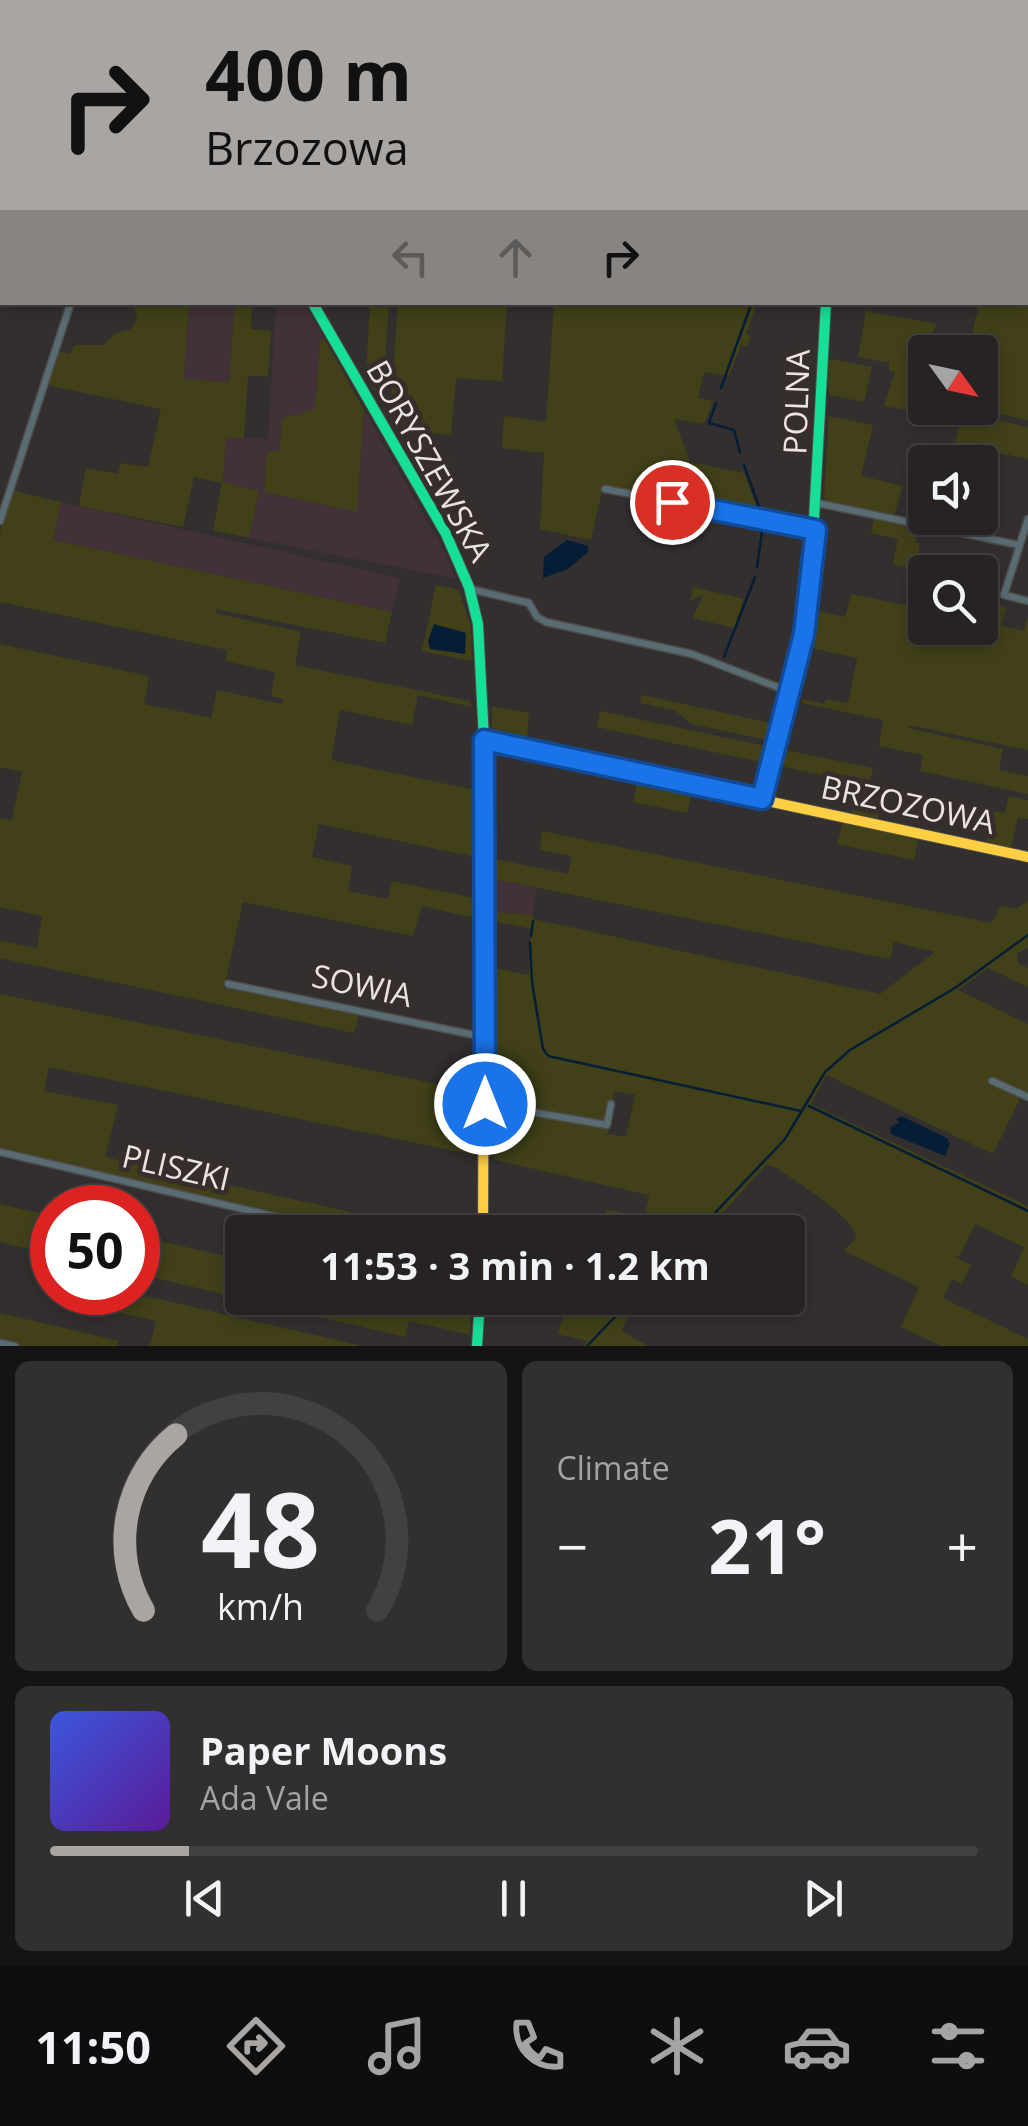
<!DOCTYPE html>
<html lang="en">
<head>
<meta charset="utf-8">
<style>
  :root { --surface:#262322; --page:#322f2f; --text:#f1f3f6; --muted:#a4a4a5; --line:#424040; --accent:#a9a5a3 }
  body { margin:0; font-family:"Open Sans",sans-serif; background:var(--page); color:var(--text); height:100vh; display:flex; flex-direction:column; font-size:38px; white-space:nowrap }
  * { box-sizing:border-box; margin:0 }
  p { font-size:32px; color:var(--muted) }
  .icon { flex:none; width:55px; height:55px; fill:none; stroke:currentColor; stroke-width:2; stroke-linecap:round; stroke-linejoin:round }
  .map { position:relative; height:1346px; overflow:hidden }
  .details { display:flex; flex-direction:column; gap:15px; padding:15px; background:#151313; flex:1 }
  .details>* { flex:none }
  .guide { position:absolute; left:0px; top:0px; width:1030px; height:305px; box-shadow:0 5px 15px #0003,0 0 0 2px var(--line); background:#a9a5a3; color:#111; overflow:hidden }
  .needle { width:65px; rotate:123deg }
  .fabs { position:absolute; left:908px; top:335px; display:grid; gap:20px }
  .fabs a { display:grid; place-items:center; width:90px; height:90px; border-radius:10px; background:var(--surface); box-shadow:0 5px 15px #0003,0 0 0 2px var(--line); font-size:50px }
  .speed { position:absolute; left:30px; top:1185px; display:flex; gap:20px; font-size:50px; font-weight:700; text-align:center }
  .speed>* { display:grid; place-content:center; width:130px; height:130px; border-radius:50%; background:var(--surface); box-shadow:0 5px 15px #0003,0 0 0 2px var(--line); line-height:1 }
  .speed .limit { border:15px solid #d22; background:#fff; color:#111 }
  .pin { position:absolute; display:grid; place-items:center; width:85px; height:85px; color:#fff; margin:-42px; border:5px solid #fff; border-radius:50%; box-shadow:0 2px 10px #0007 }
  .me { position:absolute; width:110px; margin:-55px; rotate:0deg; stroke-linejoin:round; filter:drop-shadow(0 0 8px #0008) }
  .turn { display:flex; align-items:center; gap:35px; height:210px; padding:0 40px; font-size:45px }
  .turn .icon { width:130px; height:130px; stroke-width:2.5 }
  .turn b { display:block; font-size:70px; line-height:85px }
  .lanes { display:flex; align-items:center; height:95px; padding:0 40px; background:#0003; justify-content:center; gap:50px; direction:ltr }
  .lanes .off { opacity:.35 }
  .big { font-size:75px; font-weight:700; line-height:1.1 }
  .details .widget { flex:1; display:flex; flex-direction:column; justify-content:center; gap:15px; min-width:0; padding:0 35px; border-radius:15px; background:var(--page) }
  .details .dial { align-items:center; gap:0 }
  .dial svg { height:260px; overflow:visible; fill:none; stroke:var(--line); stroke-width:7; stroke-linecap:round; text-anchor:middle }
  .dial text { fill:var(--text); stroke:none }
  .song { display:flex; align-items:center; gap:30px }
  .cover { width:120px; height:120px; border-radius:15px; background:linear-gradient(135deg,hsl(230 70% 55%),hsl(270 70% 35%)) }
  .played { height:10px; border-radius:5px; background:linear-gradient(90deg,var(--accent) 15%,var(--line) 15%) }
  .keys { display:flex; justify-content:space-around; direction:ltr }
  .heat { display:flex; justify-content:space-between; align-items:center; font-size:55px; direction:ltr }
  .details .tiles { flex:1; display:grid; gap:15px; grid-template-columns:1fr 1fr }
  .widget:last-child { grid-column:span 2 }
  .trip { position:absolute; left:225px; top:1215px; width:580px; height:100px; border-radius:10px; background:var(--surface); box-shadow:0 5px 15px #0003,0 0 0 2px var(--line); font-weight:700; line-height:100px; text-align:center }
  .tab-bar { display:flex; height:160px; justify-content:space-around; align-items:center; background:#0f0e0e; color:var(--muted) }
  .tab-bar .icon { width:70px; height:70px }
  .tab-bar .on { color:var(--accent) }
  .tab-bar b { font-size:45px; color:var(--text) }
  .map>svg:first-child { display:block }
  .built { fill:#3f322e }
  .industrial { fill:#423138 }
  .green { fill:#414019; fill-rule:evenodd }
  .water { fill:#051e36 }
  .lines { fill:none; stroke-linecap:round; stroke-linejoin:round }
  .stream { stroke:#051e36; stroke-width:2.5 }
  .street-casing { stroke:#4f4d4c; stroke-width:9 }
  .fast-casing { stroke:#4f4d4c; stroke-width:12 }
  .slow-casing { stroke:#4f4d4c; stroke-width:12 }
  .jam-casing { stroke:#4f4d4c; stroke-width:12 }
  .street { stroke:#596c73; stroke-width:6 }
  .fast { stroke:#16e098; stroke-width:10 }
  .slow { stroke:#ffcf43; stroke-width:10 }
  .jam { stroke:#f24e42; stroke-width:10 }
  .route-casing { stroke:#114b97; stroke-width:25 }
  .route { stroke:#1a73e8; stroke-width:18 }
  .labels { text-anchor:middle; stroke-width:10; stroke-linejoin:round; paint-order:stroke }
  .street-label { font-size:32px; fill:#e9e4e2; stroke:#362e2b }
</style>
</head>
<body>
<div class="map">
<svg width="1028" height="1346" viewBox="0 0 1028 1346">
  <rect width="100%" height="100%" fill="#332f2e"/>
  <path class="built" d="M410,453L450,459L447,506L443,509Z"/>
  <g class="industrial">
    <path d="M189,303H235L229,382L184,379Z"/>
    <path d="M276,303H303L324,338L320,343L315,410L292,419L280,451L267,452L264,492L357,512L364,410L444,551L456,579L249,538L259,491L223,483L226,437L268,439Z"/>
    <path d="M61,502L400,578L392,612L53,540Z"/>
    <path d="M494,879L536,888L533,915L494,912Z"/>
  </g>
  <g class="green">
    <path d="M1028,280V420L987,411L944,417L884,406L895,372L889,370V363L858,357L866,311L936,324L930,343L967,351L980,303L1028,302ZM980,352V408H925V352Z"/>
    <path d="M189,302L184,379L229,382L235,303H252L251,329L271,331L268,376H248L244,438H226L223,482L259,491L249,538L213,530L222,483L194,477L183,527L79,506L86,468L118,474L121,463L148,467L161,409L51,386L48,381L58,352L69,354L75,345H104L115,333L131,329L137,319L133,303Z"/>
    <path d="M370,303H389L382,404L366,377Z"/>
    <path d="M398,303H507L502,381L456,378L451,435L412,432L410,453L390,418Z"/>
    <path d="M554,303H757L746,334L751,335L747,346L741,345L729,376L704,372L698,398L713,401L704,424L674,419L690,462L744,473L760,516L603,486L591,540L540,529L544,453L502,448L504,416L546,422Z"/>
    <path d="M324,338L364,410L357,512L264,492L267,451H280L282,419L315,409L320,342Z"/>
    <path d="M832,359L872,367L864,402L829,395L827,363Z"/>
    <path d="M829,416L873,425L861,476L903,486L894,516L828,502L824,497Z"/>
    <path d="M982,417L1028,427V459L955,444L960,422Z"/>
    <path d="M14,491L61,502L53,540L392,612L385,643L216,609L215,613L301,632L295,665L470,701L472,707L418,695L412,725L340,710L331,760L475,790V857L319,824L312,857L352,866L348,891L388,899L392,881L474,898V918L422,906L413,936L243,902L224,988L359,1015L354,1033L0,958V941L37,948L42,916L0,907V818L12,820L22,772L0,767V644L149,676L144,704L211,718L217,690L282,704L283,699L271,696L275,672L225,661L227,650L0,602V532Z"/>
    <path d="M874,517L919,526L915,542L920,544L915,570L893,564L898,539L871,533Z"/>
    <path d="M436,585L459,590L471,628L472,661L422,651Z"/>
    <path d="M693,587L744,599L734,628L693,618L703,595L690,601Z"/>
    <path d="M851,594L925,609V628H980V621L992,623L997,605L1006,608L1001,626L1024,631L1028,616V750L909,725L908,728L1003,749L999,770L1028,776V794L920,771L923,755L879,746L883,720L802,703L803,699L824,704L826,699L848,703L857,658L806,647L813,610L845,617Z"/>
    <path d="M642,695L776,724L772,736L766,740L692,724L674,710L640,703Z"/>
    <path d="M492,706L529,713L527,740L522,743L497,738L492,733Z"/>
    <path d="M600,711L765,746L768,751L765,763L597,727Z"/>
    <path d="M785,750L873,768L869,785L885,789L878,819L851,813L857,783L776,765Z"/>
    <path d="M638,777L693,789L687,813L633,802Z"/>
    <path d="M1009,796L1028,800V819L1018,818L1011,848L986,843L992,811L1005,813Z"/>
    <path d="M843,821L918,838L914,860L837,844Z"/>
    <path d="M542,831L992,923L1001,906L1016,909L1028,901V947L1017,954L1018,963L1028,968V987L988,968L958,990L1028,1024V1095L990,1083L1021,1097L993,1154L826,1075L811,1104L1028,1206V1285L1011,1277L1024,1247L975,1224L960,1255L955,1257L971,1265L962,1284L952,1279L943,1298L1028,1339V1346H941L901,1327L919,1287L844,1251L856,1238C854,1215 797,1184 778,1168L766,1165L705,1232H600L606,1209L645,1217L649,1195L495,1160L493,968L529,975L531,929L494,921V912L533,915V919L880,994L935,952L894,942L890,959L494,879V859L568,874L572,856L540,850ZM614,1091L635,1095L626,1137L608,1134Z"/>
    <path d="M0,994L476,1092L474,1155L49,1067L44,1091L118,1105L105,1157L439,1232H352L0,1150Z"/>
    <path d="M0,1204L52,1216V1255L0,1242Z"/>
    <path d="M138,1236L242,1260V1298H402L471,1314L470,1335L409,1321L405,1337L138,1274Z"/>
    <path d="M118,1293H133L362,1346H150L156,1321L113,1311Z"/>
    <path d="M568,1298L591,1301L593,1298H645L626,1319L622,1331L648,1346H583L587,1341L558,1334Z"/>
    <path d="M0,1313L119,1341L118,1346H19L0,1341Z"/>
  </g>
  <g class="water">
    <path d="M567,540L588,546V552L568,569L543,578L544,557Z"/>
    <path d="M434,624L466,633L465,654L430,649L428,641Z"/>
    <path d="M901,1116L947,1138L950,1144L945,1156L891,1134L890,1127L899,1123L896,1119Z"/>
  </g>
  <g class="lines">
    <g class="stream">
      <path d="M755,2L756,0"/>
      <path d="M721,388L752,302"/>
      <path d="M716,403L709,423L734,430L740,452"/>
      <path d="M744,465L760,510"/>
      <path d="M757,567L763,525"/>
      <path d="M724,657L755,577"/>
      <path d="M531,936L533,921"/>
      <path d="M530,943L532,982L543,1049L548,1056L801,1111"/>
      <path d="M809,1106L1028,1211"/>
      <path d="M697,1232L785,1139L825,1072L850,1050L955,988L1028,935"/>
      <path d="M587,1346L633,1298"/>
    </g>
    <defs>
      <g id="street">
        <path d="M918,2L919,0"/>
        <path d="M605,489L815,529"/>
        <path d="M817,503L1019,545"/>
        <path d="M1028,519L1004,595L1028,601"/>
        <path d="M0,521L71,302"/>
        <path d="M470,589L529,603L537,617L546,622L692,654L790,692"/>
        <path d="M228,984L484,1037"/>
        <path d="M992,1081L1028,1097"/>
        <path d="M485,1104L607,1125L611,1104"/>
        <path d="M0,1152L341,1232"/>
        <path d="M0,1343L15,1346"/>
      </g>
      <g id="fast">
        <path d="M312,302L446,534L469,587L478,624L484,740V980"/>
        <path d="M762,799L804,634L810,591L826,302"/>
        <path d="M477,1346L480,1298"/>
      </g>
      <g id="slow">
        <path d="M484,740L1028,857"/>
        <path d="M483,1232L484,980"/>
      </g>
      <path id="jam" d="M197,2L199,0"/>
    </defs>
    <use href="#street" class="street-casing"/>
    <use href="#fast" class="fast-casing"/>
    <use href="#slow" class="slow-casing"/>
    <use href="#jam" class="jam-casing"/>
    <use href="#street" class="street"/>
    <use href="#fast" class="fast"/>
    <use href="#slow" class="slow"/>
    <use href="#jam" class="jam"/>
  </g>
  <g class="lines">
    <defs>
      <path id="route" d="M485,1104L484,740L762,799L804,634L816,530L672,502"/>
    </defs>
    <use href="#route" class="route-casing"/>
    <use href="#route" class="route"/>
  </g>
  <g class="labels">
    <g class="street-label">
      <text transform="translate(797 402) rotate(-88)" y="11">POLNA</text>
      <text transform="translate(429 461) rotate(61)" y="11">BORYSZEWSKA</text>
      <text transform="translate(908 805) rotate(12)" y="11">BRZOZOWA</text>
      <text transform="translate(362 986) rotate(12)" y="11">SOWIA</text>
      <text transform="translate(176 1168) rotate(13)" y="11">PLISZKI</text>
    </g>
  </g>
</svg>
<div class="fabs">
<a><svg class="needle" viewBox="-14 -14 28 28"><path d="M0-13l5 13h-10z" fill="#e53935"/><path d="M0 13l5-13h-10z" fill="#a4a4a5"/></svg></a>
<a><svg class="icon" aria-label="sound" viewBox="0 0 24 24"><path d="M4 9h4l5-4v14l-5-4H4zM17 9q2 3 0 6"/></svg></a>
<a><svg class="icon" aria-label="search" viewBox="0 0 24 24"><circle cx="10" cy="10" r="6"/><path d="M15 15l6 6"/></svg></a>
</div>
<div class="speed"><div class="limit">50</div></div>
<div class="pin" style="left:672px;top:502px;background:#d93025"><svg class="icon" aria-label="arrive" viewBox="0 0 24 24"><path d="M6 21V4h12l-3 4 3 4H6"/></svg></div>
<svg class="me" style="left:485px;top:1104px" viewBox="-20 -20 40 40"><circle r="17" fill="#1a73e8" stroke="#fff" stroke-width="3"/><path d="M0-11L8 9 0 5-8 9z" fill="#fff"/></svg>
<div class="trip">11:53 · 3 min · 1.2 km</div>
<div class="guide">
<div class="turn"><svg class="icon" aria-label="right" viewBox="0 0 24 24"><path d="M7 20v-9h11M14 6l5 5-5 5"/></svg><div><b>400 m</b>Brzozowa</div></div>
<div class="lanes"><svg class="icon off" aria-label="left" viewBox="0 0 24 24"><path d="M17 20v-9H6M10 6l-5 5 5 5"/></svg><svg class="icon off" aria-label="ahead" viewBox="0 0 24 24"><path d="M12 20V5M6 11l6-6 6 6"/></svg><svg class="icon" aria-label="right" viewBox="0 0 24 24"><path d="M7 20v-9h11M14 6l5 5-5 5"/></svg></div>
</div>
</div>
<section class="details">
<div class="tiles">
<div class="widget dial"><svg viewBox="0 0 100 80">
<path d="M14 69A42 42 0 1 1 86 69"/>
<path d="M14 69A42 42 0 0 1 24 15" stroke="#a9a5a3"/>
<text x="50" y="56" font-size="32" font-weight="700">48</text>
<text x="50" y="72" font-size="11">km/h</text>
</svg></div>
<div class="widget"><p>Climate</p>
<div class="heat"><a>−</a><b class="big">21°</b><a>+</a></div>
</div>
<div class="widget">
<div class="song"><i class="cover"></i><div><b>Paper Moons</b><p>Ada Vale</p></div></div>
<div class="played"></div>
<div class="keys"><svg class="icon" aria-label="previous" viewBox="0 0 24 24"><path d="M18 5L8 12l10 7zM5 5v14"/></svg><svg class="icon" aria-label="pause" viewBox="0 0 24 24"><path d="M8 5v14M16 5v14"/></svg><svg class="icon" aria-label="next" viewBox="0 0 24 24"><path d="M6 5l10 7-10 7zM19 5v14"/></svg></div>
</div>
</div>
</section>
<nav class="tab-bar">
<b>11:50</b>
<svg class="icon on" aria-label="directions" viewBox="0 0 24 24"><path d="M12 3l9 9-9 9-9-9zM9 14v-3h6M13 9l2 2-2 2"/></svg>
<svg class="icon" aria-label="music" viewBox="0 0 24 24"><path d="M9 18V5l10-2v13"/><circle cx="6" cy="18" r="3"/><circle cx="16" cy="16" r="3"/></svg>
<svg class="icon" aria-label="phone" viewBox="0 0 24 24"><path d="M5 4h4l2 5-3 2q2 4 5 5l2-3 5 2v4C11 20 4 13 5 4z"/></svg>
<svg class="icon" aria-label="climate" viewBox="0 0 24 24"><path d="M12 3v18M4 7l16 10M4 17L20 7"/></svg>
<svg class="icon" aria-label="car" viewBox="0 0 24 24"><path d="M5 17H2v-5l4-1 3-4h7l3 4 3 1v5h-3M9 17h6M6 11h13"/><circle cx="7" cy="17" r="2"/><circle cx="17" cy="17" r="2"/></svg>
<svg class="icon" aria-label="filters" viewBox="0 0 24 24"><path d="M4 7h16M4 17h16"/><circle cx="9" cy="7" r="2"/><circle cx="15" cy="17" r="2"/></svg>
</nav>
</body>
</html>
